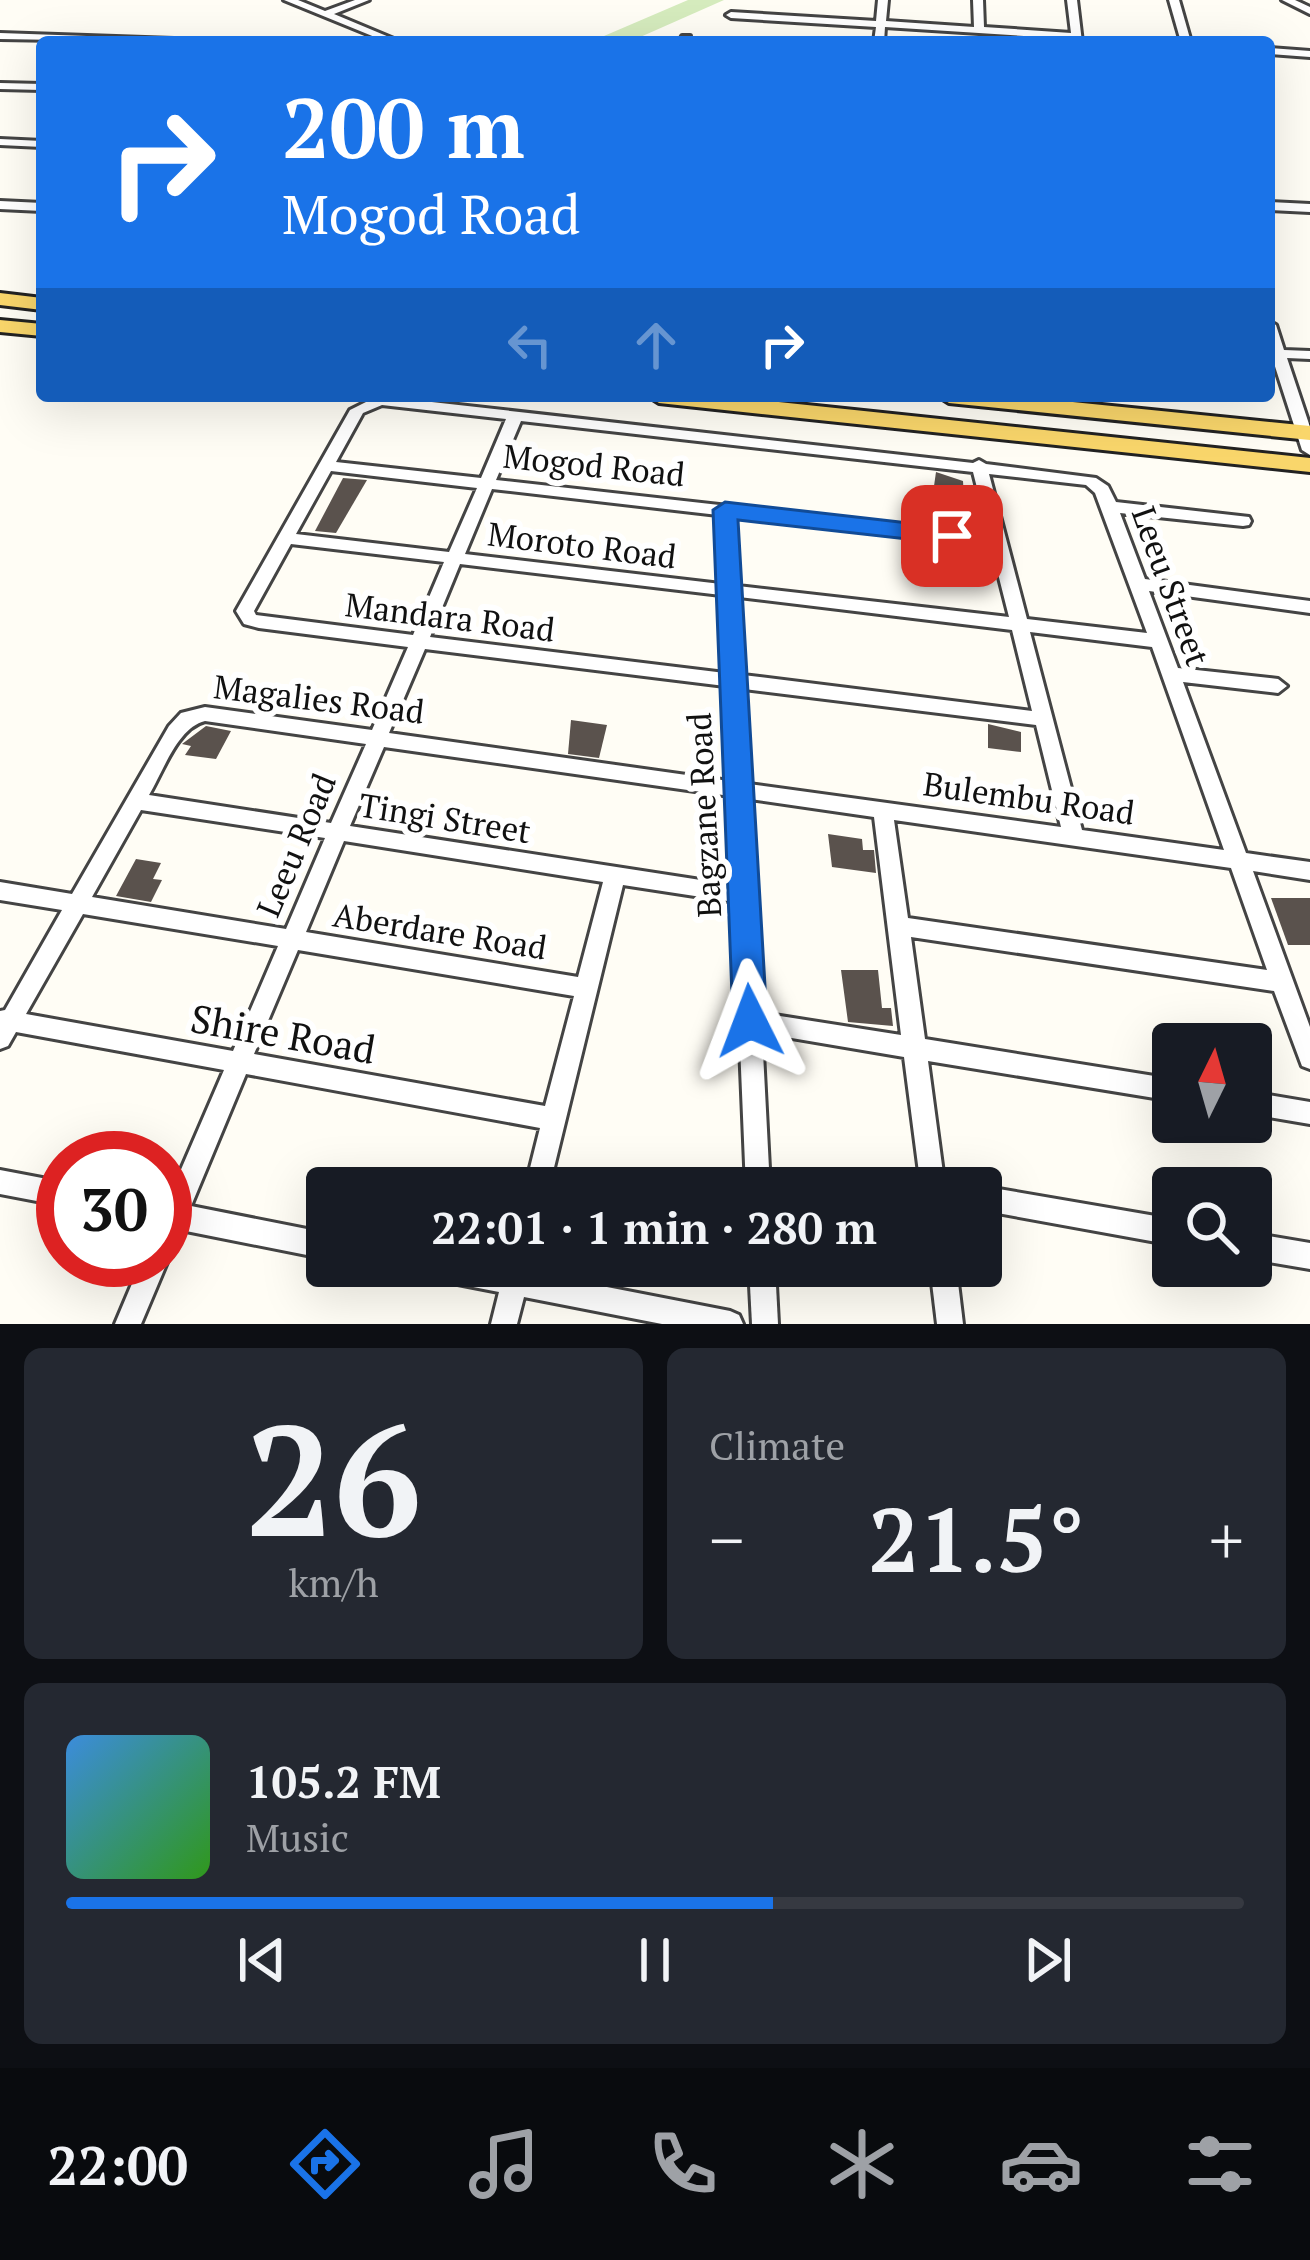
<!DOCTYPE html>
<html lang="en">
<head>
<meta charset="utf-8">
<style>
  :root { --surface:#171b24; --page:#242831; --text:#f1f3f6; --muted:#9ea1a6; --line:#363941; --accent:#1a73e8 }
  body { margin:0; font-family:"PT Serif",serif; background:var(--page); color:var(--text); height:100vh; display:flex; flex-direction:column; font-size:45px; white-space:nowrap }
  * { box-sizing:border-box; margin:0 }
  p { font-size:39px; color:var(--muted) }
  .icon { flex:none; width:66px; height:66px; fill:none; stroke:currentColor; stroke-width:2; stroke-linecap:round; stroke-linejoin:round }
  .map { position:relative; height:1324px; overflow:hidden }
  .drawer { display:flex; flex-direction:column; gap:24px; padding:24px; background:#0d0f14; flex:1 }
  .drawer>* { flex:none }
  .guide { position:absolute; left:36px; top:36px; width:1239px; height:366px; border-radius:12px; box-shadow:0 12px 48px #0002; background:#1a73e8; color:#fff; overflow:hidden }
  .needle { width:78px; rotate:5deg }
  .fabs { position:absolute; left:1152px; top:1023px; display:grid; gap:24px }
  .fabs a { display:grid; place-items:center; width:120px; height:120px; border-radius:12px; background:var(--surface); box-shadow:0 12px 48px #0002; font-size:60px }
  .speed { position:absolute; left:36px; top:1131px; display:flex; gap:24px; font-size:60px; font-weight:700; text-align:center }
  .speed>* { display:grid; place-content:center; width:156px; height:156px; border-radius:50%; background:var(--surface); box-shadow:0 12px 48px #0002; line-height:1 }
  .speed .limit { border:18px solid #d22; background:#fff; color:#111 }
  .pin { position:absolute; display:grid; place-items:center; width:102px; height:102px; color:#fff; margin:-51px; border-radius:24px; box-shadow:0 6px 18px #0006 }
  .me { position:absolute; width:132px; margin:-66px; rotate:357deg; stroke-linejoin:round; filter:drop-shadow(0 0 9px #0008) }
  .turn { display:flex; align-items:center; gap:42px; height:252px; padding:0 48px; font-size:54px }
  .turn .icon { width:156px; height:156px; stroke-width:2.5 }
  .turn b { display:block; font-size:84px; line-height:102px }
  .lanes { display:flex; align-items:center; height:114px; padding:0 48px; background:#0003; justify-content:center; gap:60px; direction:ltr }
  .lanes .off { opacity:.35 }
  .big { font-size:90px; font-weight:700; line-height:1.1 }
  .drawer .tile { flex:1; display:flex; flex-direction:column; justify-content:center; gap:18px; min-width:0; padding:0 42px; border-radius:18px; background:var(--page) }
  .drawer .dial { align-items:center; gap:0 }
  .dial b { font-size:156px; line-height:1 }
  .song { display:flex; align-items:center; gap:36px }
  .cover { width:144px; height:144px; border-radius:18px; background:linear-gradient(135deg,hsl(210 70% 55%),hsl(110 70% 35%)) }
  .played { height:12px; border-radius:6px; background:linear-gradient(90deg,var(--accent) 60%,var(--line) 60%) }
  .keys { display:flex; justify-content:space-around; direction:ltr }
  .heat { display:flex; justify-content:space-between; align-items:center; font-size:66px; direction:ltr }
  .drawer .tiles { flex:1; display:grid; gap:24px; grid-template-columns:1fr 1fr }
  .tile:last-child { grid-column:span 2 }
  .trip { position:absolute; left:306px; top:1167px; width:696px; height:120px; border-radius:12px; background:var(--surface); box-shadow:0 12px 48px #0002; font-weight:700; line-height:120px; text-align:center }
  .tabs { display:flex; height:192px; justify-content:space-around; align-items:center; background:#090b0e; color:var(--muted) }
  .tabs .icon { width:84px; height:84px }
  .tabs .on { color:var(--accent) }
  .tabs b { font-size:54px; color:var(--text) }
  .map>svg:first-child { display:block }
  .green { fill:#d5ebbd }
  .building { fill:#5a524d }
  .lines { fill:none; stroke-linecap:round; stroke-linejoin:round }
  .street-casing { stroke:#444; stroke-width:6 }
  .primary-casing { stroke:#222; stroke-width:6 }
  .street { fill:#fff; fill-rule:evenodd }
  .primary { fill:#f9d66b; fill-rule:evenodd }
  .route { fill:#1a73e8; stroke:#114b97; stroke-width:3 }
  .labels { text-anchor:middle; stroke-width:12; stroke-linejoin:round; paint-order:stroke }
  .street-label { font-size:33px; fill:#111; stroke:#fff }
  .near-street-label { font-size:39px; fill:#111; stroke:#fff }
</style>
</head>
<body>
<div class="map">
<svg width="1310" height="1324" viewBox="0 0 1310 1324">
  <rect width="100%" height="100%" fill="#fffdf5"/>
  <path class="green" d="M688,0H724L629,42H590Z"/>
  <g class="building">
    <path d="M936,472L963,481L965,518L930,514Z"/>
    <path d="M343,478L367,480L336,533L315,531Z"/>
    <path d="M571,720L607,725L599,758L568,754Z"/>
    <path d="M988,724L1021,732V752L988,748Z"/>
    <path d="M206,726L231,731L216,759L185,755L191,746L182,744Z"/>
    <path d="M828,834L862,839L863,850H874L876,873L832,867Z"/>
    <path d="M136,859L161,863L153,879L162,880L151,902L116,896Z"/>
    <path d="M1271,898H1310V945H1288Z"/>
    <path d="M841,970H878L882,1008H891L893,1026L848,1022Z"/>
  </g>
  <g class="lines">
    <defs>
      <g id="street">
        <path d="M284,0H298L325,11L355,0H369L334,14L401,42H387Z"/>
        <path d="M878,0H888L886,21L974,27L973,0H983L984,27L1071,33L1067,0H1077L1082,42H1072V39L885,27L884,42H874L876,27L731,18L726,15L731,12L876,21Z"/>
        <path d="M1169,0H1179L1191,42H1181Z"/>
        <path d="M1282,0H1295L1310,7V14Z"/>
        <path d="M0,33L174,39L179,42L0,39Z"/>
        <path d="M682,36H690L689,42H679Z"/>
        <path d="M1269,48L1310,51V57L1269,54Z"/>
        <path d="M0,83L42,84V90L0,89Z"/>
        <path d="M0,139L42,141V147L0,145Z"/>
        <path d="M0,201L42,203V211L0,209Z"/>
        <path d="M1269,202L1310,204V212L1269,210Z"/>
        <path d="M1269,321L1276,325L1284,350L1310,351V359L1287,358L1310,427V455L1302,450L1271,354Z"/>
        <path d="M378,396L973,463L979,460L986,464L1096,478L1108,486L1116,502L1249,517L1251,521L1249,525L1243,526L1120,513L1145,579L1310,601V613L1149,591L1178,668L1278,679L1287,686L1278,693L1183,682L1246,853L1310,862V880L1253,871L1310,1027V1069L1302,1066L1274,991L911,937L925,1039L1173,1079V1101L928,1061L945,1188H921L904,1057L762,1033L770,1188H746L734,902L623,885L549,1188H525L540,1128L246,1074L191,1206L327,1233V1259L181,1230L174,1246L165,1250V1201L167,1202L224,1070L16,1032L8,1046L0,1049V1011L5,1010L62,910L0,900V882L72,894L169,726L181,713L205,707L372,730L408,647L259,628L244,624L236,611L350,410ZM382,405L506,419L481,478L336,462L363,413ZM521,421L973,472L989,535L496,480ZM331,471L477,488L449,552L296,534ZM989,474L1086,485L1095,493L1147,633L1027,619ZM492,489L718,515L721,584L465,554ZM734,517L991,546L1009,617L738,586ZM291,544L444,562L413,635L256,615L254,611ZM460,564L721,595L725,673L430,637ZM739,597L1012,630L1032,711L743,675ZM1030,632L1152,647L1224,850L1082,830ZM425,649L725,686L729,781L389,733ZM744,689L1036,725L1061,827L749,784ZM205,721L366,744L331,823L149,795C163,772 177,728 205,721ZM384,747L730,796L733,885L350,826ZM750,799L874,817L901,1035L761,1013ZM141,810L325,838L286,929L92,897ZM894,820L1231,868L1267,970L908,918ZM344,841L603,882L578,977L306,932ZM83,914L278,946L233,1051L26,1014ZM298,950L574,996L545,1106L254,1054Z"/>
        <path d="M1251,1092L1310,1102V1124L1251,1114Z"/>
        <path d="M0,1170L63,1182V1206L0,1194Z"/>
        <path d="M981,1186L1173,1219V1245L981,1210V1188H975Z"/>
        <path d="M1251,1233L1310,1243V1269L1251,1259Z"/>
        <path d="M165,1253L168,1260L141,1324H115L142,1260H165Z"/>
        <path d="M419,1266H532L530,1272L730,1311L739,1315L743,1324H662L524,1297L517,1324H491L499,1292L432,1279L423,1275Z"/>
        <path d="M749,1266H775L778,1324H752Z"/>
        <path d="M930,1266H956L963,1324H937Z"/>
      </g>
      <g id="primary">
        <path d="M0,293L42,298V310L0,305Z"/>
        <path d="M0,320L42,324V336L0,332Z"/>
        <path d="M648,396H722L1310,458V472L659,403Z"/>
        <path d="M938,396H1013L1310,426V440L949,403Z"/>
      </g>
    </defs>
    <use href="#street" class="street-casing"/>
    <use href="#primary" class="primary-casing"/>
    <use href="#street" class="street"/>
    <use href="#primary" class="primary"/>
  </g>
  <path class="route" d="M725,502L952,528L965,536L952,544L738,520L767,1021L762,1032L750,1037L738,1032L733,1021L713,510Z"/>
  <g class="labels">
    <g class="street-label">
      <text transform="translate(594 465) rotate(6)" y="12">Mogod Road</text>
      <text transform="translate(582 545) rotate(7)" y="12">Moroto Road</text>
      <text transform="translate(1171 586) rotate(70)" y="12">Leeu Street</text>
      <text transform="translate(450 617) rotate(7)" y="12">Mandara Road</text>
      <text transform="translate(319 699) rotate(7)" y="12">Magalies Road</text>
      <text transform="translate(1029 798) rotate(8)" y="12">Bulembu Road</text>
      <text transform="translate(704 815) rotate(-93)" y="12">Bagzane Road</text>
      <text transform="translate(445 818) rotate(9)" y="12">Tingi Street</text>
      <text transform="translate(296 845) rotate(-67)" y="12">Leeu Road</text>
      <text transform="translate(440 931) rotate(9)" y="12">Aberdare Road</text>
    </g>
    <g class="near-street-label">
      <text transform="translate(283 1034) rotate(10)" y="14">Shire Road</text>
    </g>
  </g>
</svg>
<div class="fabs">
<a><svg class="needle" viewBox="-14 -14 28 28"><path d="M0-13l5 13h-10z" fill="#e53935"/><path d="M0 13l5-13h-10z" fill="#9ea1a6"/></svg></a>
<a><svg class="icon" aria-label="search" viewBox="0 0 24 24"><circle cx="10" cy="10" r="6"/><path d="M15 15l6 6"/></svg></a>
</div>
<div class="speed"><div class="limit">30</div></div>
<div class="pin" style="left:952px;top:536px;background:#d93025"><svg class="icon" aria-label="arrive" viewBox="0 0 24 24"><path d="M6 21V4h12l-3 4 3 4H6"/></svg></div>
<svg class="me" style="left:750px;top:1021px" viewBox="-20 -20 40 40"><path d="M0-17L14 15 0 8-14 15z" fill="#1a73e8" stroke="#fff" stroke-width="4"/></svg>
<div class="trip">22:01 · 1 min · 280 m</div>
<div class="guide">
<div class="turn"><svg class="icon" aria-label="right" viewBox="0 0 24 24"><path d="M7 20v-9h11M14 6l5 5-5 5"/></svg><div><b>200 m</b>Mogod Road</div></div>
<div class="lanes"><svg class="icon off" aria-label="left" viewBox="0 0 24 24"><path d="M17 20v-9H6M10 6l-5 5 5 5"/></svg><svg class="icon off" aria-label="ahead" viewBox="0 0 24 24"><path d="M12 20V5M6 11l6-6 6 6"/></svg><svg class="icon" aria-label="right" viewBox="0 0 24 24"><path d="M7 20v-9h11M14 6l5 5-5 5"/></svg></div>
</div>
</div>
<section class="drawer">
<div class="tiles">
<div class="tile dial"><b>26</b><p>km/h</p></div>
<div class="tile"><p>Climate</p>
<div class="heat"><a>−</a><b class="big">21.5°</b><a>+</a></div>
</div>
<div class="tile">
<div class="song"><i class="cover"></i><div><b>105.2 FM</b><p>Music</p></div></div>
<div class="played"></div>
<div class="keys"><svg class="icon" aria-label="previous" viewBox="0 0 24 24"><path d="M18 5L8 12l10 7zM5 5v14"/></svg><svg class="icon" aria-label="pause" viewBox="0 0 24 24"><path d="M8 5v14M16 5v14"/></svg><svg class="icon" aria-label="next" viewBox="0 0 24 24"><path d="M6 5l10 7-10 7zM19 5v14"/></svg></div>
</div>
</div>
</section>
<nav class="tabs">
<b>22:00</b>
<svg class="icon on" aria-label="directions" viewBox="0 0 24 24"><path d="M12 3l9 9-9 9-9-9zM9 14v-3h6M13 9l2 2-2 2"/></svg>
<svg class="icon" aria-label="music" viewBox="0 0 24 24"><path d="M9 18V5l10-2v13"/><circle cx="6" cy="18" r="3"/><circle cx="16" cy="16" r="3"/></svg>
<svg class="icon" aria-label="phone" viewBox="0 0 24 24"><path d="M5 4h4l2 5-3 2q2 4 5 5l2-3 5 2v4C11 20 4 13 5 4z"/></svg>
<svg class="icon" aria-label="climate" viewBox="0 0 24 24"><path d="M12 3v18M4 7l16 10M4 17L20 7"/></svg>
<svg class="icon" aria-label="car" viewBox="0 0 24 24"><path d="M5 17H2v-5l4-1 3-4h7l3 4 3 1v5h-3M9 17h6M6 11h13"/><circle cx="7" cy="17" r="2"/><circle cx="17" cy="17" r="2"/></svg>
<svg class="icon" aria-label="filters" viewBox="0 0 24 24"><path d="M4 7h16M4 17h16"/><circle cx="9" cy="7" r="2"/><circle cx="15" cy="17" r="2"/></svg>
</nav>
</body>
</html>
